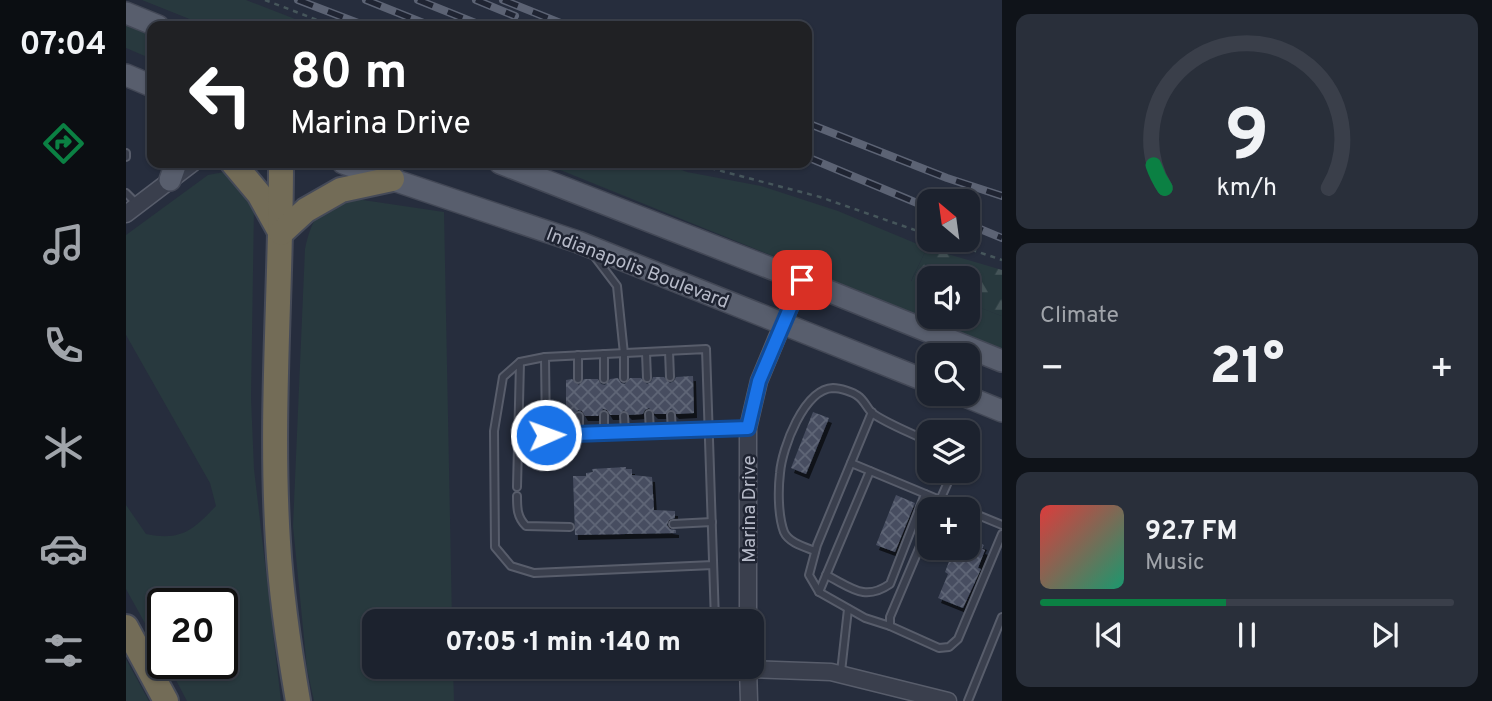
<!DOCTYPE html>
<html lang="en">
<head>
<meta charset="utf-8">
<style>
  :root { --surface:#1c222e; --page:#292f3a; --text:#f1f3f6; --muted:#a0a4aa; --line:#3a3f4a; --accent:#0b8043 }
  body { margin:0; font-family:Overpass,sans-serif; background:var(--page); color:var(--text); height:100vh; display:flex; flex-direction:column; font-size:26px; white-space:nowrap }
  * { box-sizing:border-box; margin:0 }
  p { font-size:23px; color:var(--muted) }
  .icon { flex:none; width:38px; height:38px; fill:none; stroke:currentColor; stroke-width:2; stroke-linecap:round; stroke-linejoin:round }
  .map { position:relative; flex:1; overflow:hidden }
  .sheet { display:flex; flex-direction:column; gap:14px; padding:14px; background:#0f1319; width:490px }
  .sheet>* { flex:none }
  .hud { position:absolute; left:21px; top:21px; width:665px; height:147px; border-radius:14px; box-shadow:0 2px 5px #0004,0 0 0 2px var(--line); background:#202124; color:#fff; overflow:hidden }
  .needle { width:46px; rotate:331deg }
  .tools { position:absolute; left:791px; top:189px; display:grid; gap:14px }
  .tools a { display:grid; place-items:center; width:63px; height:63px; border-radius:14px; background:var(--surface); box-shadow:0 2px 5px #0004,0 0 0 2px var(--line); font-size:35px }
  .speed { position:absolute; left:21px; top:588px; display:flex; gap:14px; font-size:35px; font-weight:700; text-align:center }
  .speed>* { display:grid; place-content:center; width:91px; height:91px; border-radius:50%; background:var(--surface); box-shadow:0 2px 5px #0004,0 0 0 2px var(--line); line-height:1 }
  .speed .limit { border:4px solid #111; border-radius:10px; background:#fff; color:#111 }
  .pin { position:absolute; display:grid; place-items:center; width:60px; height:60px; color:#fff; margin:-30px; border-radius:14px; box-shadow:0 4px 10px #0006 }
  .me { position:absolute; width:77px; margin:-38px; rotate:88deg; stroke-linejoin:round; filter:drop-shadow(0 0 5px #0008) }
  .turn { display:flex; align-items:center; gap:24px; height:147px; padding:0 28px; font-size:32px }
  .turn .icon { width:91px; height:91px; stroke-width:2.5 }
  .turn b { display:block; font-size:49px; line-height:60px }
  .big { font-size:52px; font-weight:800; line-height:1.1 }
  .sheet .widget { flex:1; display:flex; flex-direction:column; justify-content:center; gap:10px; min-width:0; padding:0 24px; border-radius:14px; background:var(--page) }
  .sheet .dial { align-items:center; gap:0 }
  .dial svg { height:182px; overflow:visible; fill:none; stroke:var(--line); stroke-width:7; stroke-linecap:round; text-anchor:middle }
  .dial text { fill:var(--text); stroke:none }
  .song { display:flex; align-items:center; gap:21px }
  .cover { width:84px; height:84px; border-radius:10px; background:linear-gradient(135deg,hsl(0 70% 55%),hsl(160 70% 35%)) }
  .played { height:7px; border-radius:4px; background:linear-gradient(90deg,var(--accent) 45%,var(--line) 45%) }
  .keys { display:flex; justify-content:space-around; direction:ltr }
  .heat { display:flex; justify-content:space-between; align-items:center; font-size:38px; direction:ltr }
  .trip { position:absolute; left:236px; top:609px; width:402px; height:70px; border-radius:14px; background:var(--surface); box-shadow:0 2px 5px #0004,0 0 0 2px var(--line); font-weight:800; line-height:70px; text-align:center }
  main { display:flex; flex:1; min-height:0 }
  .tabs { display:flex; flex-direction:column; width:126px; justify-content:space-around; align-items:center; background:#0b0e12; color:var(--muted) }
  .tabs .icon { width:49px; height:49px }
  .tabs .current { color:var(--accent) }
  .tabs b { font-size:32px; color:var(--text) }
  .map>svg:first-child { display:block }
  .green { fill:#28393e }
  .forest { fill:url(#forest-firs) }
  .building { fill:url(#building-cross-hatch); filter:url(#shadow) }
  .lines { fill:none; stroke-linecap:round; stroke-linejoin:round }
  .service-casing { stroke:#585d6b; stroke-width:10 }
  .tertiary-casing { stroke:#585d6b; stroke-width:19 }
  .primary-casing { stroke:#434856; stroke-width:24 }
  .motorway-casing { stroke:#454a58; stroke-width:28 }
  .path { stroke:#46565b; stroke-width:2.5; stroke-dasharray:5 5; stroke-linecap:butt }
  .service { stroke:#3a3f4d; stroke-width:6 }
  .tertiary { stroke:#3a3f4d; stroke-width:16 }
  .primary { stroke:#585e6d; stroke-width:21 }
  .motorway { stroke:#736c57; stroke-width:24 }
  .rail-casing { stroke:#5c6374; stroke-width:8 }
  .rail { stroke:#1f2432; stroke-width:5; stroke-dasharray:16; stroke-linecap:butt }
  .route-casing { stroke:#114b97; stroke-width:18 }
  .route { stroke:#1a73e8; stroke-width:12 }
  .labels { text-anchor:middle; stroke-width:5; stroke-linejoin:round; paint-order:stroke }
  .street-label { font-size:19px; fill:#b6bac8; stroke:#1f2432 }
</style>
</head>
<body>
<main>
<nav class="tabs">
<b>07:04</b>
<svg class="icon current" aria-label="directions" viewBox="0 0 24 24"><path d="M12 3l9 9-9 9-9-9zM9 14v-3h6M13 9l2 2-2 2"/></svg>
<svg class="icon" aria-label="music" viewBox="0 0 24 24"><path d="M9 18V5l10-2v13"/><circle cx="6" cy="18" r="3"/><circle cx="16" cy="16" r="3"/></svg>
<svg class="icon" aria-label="phone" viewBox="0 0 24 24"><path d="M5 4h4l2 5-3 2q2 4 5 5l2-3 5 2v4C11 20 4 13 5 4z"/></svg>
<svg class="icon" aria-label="climate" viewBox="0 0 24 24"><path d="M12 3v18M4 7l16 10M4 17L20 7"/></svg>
<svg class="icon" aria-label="car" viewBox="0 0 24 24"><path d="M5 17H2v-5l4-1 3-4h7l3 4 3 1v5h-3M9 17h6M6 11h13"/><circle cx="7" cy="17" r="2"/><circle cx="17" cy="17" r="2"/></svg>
<svg class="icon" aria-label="filters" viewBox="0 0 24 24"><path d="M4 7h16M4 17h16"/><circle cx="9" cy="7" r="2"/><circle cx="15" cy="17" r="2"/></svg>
</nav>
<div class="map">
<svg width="876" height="701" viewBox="0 0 876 701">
  <defs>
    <pattern id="forest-firs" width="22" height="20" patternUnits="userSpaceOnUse" patternTransform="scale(1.75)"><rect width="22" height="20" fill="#28393e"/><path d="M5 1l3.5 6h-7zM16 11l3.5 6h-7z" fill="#455458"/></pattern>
    <pattern id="building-cross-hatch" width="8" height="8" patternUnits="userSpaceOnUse" patternTransform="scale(1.75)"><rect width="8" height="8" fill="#474e61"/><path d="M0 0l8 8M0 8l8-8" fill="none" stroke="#5f6576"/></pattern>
    <filter id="shadow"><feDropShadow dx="3" dy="5" stdDeviation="0" flood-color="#0009"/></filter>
  </defs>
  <rect width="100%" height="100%" fill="#262d3d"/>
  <g class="green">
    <path d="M16,0H120L187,26H81Z"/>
    <path d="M0,24L26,35V59L0,48Z"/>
    <path d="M417,163H537L561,172L635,186L712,211L801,248L785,281L803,288V317H842V303L876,316V349Z"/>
    <path d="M98,172L110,180L128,208L125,398L128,469L155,701H61L41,663H96V604H37V656L0,589V505L20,534C55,541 66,531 90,506L84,483L0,335V235L82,175Z"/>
    <path d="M230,199L318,212L326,621H248V667H327L328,701H188L181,669L167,526L179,249C187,213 194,208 230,199Z"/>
    <path d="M0,659L23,701H0Z"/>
  </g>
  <path class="forest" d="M801,248L876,270V316L842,303V278H803V288L785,282Z"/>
  <g class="building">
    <path d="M567,376L568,413L550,414L545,409L540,414H529L523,408L519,410L517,414L503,415L498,410L493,415H484L481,410L477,409L472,416H459L456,411L452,410L447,416H440V380L446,379L453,385L458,379H472L475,384L479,385L484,379L492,378L495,383L499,384L504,378H515L521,384L525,382L527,377H538L544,383L548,381L550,377Z"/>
    <path d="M687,412L703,418L680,474L665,468Z"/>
    <path d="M500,467V469H506V475L526,477L528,510L549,511V518L543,520L541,525L544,529L550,530V533L449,535L447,476H460V473L467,472L466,469Z"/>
    <path d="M770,495L789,503L769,552L750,545Z"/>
    <path d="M842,539L858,545L856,549L859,550L852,568L855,569L837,608L812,598L822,574L819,572L824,559L828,560L833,548H842Z"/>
  </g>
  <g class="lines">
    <defs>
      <g id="service">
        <path d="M0,153V157"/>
        <path d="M0,193L11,204"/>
        <path d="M469,257L491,286L498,354V378"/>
        <path d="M543,351L544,377"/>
        <path d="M520,353L521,378"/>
        <path d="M478,354V379"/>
        <path d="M452,355V379"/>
        <path d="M419,357L420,435L620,428"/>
        <path d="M746,412L691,545L683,575L693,592L739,618L764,626"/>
        <path d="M523,414L524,431"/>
        <path d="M545,415L546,430"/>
        <path d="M453,416V434"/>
        <path d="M498,416L499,432"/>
        <path d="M478,432V415"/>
        <path d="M725,463L814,500L827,471"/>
        <path d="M391,487L394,362"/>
        <path d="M391,496C391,508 391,517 400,526L444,527"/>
        <path d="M810,509L814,500L837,509"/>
        <path d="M842,511L876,525"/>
        <path d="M547,524L586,522"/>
        <path d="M803,525L764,617V626L813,648L823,647L832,639L876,534"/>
        <path d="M689,551C679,547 663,543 658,532C652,516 652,490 654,473C656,448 678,389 707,388C714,388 727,392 732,396C738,400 741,408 746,413C761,424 786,433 803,442"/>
        <path d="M587,565L408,573L385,566L369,547L368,431L377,377L394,362L419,357L580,349C583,440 586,531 589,621"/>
        <path d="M700,575C725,587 738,602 764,584L799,494"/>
        <path d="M693,592L744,471"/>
        <path d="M603,667L620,669"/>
        <path d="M385,671L539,667"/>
        <path d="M715,672L722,609"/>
        <path d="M842,701L876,617"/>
      </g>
      <g id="tertiary">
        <path d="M0,214L67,163"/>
        <path d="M622,621V428L633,381L675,280"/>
        <path d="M622,667L623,701"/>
        <path d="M622,669L705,672L822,701"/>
      </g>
      <g id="primary">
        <path d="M0,13L32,26"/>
        <path d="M0,75L26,86"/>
        <path d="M217,163L452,242L803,382"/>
        <path d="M374,163L675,280L876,361"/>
        <path d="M44,180L50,163"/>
        <path d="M834,394L876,411"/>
      </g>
      <g id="motorway">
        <path d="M107,163L133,194L153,230"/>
        <path d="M155,163C155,289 144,416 152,542C155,595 163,649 172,701"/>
        <path d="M155,233L180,210L215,190L266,179"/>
        <path d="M0,627L40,701"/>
      </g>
    </defs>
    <use href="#service" class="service-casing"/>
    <use href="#tertiary" class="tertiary-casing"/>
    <use href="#primary" class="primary-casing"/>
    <use href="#motorway" class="motorway-casing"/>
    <g class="path">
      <path d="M139,0L207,26"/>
      <path d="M565,163L694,197L803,235"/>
      <path d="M817,240L876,260"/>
    </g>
    <use href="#service" class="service"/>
    <use href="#tertiary" class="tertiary"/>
    <use href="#primary" class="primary"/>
    <use href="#motorway" class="motorway"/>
    <defs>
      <g id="rail">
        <path d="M172,0L240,26"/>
        <path d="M240,0L305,26"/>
        <path d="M292,0L357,26"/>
        <path d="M350,0L389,16"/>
        <path d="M377,0L442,26"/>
        <path d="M681,123L821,178L876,196"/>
        <path d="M681,157L803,208"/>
        <path d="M842,224L876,238"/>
      </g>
    </defs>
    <use href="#rail" class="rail-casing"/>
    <use href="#rail" class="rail"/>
  </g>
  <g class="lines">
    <defs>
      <path id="route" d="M420,435L622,428L633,381L676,280"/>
    </defs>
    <use href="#route" class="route-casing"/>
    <use href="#route" class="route"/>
  </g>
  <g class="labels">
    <g class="street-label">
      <text transform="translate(512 267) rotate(21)" y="7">Indianapolis Boulevard</text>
      <text transform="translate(622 509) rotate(-90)" y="7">Marina Drive</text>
    </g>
  </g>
</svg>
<div class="tools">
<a><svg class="needle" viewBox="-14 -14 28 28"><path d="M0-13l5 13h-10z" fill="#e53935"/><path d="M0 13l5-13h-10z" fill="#a0a4aa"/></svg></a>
<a><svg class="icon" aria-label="sound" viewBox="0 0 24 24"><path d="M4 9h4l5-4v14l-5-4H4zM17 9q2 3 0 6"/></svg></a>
<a><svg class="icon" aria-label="search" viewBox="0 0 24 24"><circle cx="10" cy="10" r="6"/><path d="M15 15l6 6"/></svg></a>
<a><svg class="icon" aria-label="layers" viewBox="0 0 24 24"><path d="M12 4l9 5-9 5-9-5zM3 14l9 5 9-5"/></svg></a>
<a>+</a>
</div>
<div class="speed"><div class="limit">20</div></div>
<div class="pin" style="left:676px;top:280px;background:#d93025"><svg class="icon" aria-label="arrive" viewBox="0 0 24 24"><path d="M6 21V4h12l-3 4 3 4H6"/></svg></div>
<svg class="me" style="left:420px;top:435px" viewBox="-20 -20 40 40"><circle r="17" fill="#1a73e8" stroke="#fff" stroke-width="3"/><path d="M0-11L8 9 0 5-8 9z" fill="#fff"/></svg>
<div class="trip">07:05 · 1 min · 140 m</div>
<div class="hud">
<div class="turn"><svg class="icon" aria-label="left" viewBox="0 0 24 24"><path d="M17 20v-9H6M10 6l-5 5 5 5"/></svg><div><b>80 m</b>Marina Drive</div></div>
</div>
</div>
<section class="sheet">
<div class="widget dial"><svg viewBox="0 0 100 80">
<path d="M14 69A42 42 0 1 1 86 69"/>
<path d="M14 69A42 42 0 0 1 9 59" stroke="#0b8043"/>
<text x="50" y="56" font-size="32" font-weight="700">9</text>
<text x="50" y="72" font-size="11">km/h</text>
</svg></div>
<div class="widget"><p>Climate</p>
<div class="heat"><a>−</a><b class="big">21°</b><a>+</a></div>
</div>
<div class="widget">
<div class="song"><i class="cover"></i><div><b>92.7 FM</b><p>Music</p></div></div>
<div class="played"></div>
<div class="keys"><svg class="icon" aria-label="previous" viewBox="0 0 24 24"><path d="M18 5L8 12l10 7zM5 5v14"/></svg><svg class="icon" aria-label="pause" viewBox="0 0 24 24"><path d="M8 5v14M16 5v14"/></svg><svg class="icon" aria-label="next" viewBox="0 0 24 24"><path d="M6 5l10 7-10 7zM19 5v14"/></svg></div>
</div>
</section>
</main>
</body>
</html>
